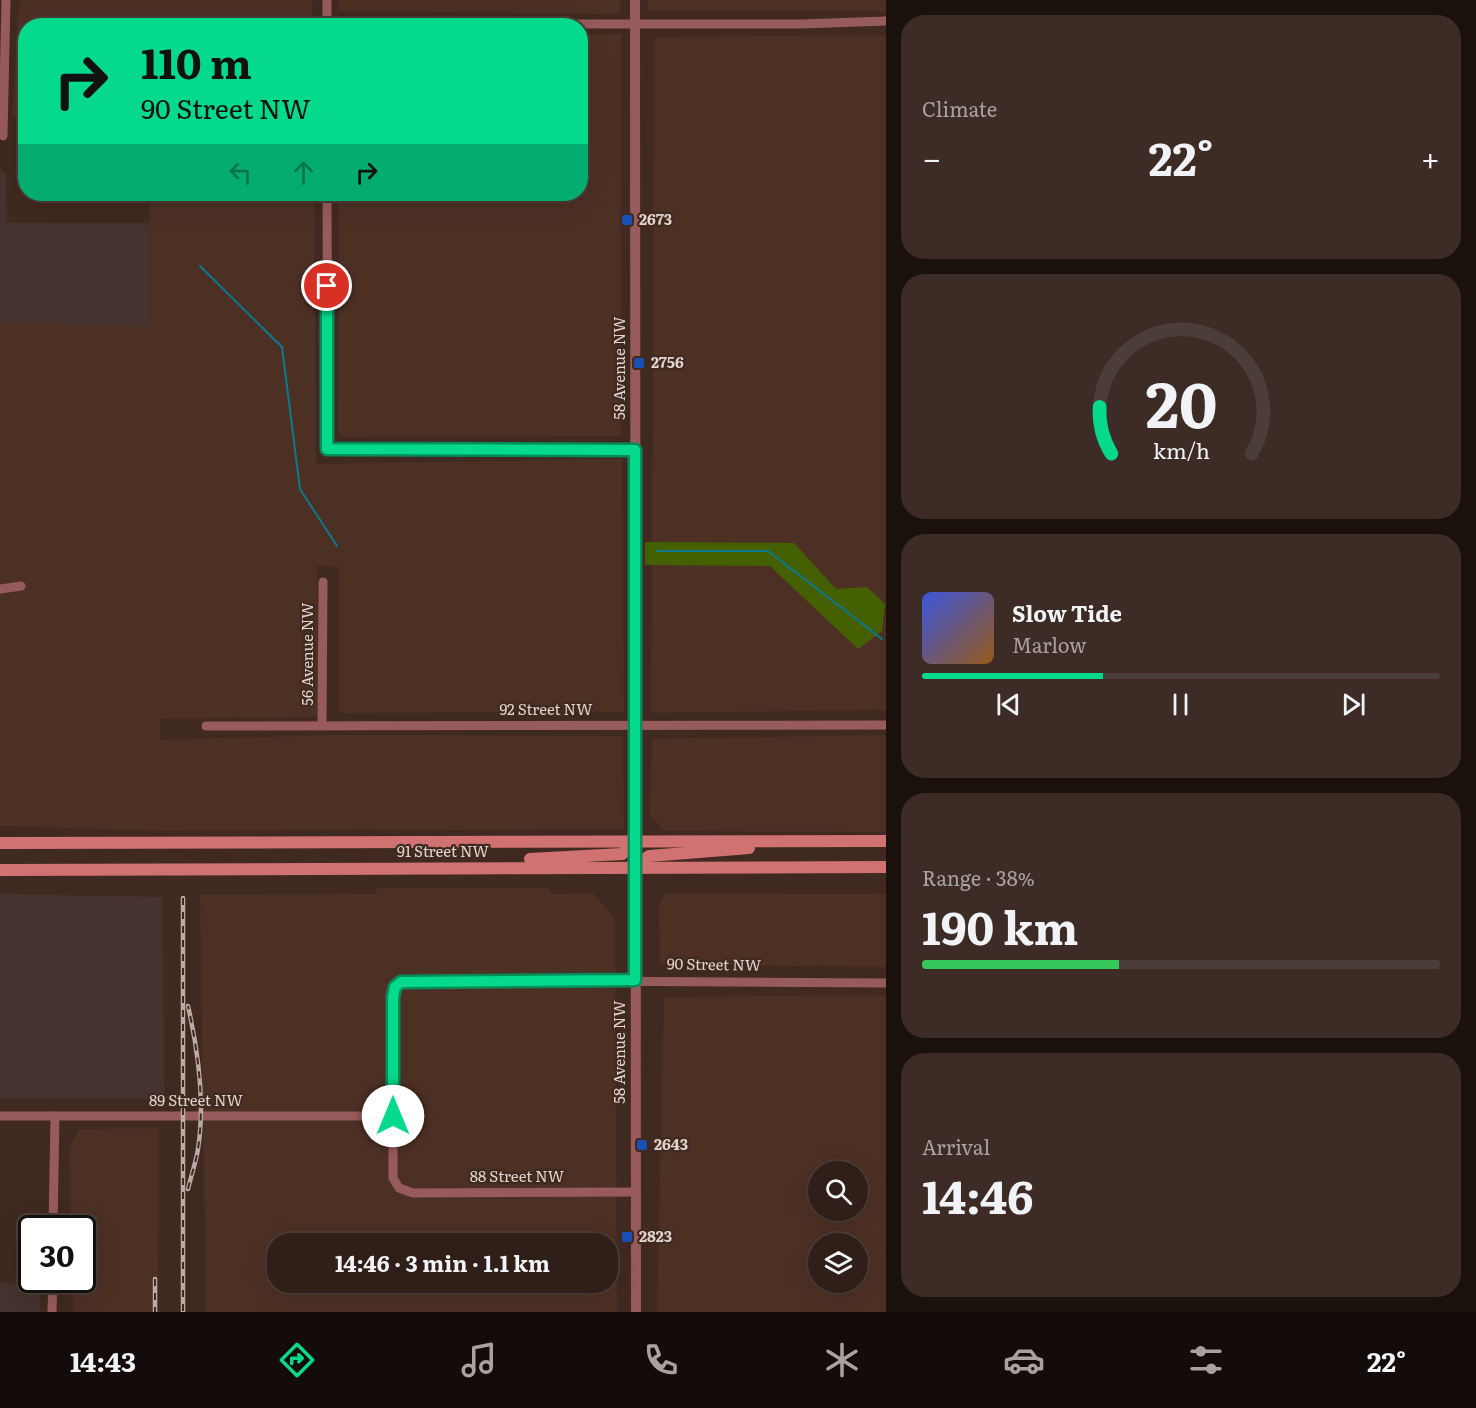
<!DOCTYPE html>
<html lang="en">
<head>
<meta charset="utf-8">
<style>
  :root { --surface:#301f18; --page:#3c2c25; --text:#f1f3f6; --muted:#a8a2a2; --line:#4b3d37; --accent:#05d98b }
  body { margin:0; font-family:Literata,serif; background:var(--page); color:var(--text); height:100vh; display:flex; flex-direction:column; font-size:22px; white-space:nowrap }
  * { box-sizing:border-box; margin:0 }
  p { font-size:20px; color:var(--muted) }
  .icon { flex:none; width:33px; height:33px; fill:none; stroke:currentColor; stroke-width:2; stroke-linecap:round; stroke-linejoin:round }
  .map { position:relative; flex:1; overflow:hidden }
  .details { display:flex; flex-direction:column; gap:15px; padding:15px; background:#1a110d; width:590px }
  .details>* { flex:none }
  .hud { position:absolute; left:18px; top:18px; width:570px; height:183px; border-radius:24px; box-shadow:0 6px 24px #0002,0 0 0 2px var(--line); background:#05d98b; color:#111; overflow:hidden }
  .tools { position:absolute; left:808px; top:1161px; display:grid; gap:12px }
  .tools a { display:grid; place-items:center; width:60px; height:60px; border-radius:50%; background:var(--surface); box-shadow:0 6px 24px #0002,0 0 0 2px var(--line); font-size:30px }
  .speed { position:absolute; left:18px; top:1215px; display:flex; gap:12px; font-size:30px; font-weight:700; text-align:center }
  .speed>* { display:grid; place-content:center; width:78px; height:78px; border-radius:50%; background:var(--surface); box-shadow:0 6px 24px #0002,0 0 0 2px var(--line); line-height:1 }
  .speed .limit { border:3px solid #111; border-radius:9px; background:#fff; color:#111 }
  .pin { position:absolute; display:grid; place-items:center; width:51px; height:51px; color:#fff; margin:-26px; border:3px solid #fff; border-radius:50%; box-shadow:0 2px 6px #0007 }
  .me { position:absolute; width:66px; margin:-33px; rotate:0deg; stroke-linejoin:round; filter:drop-shadow(0 0 4px #0008) }
  .turn { display:flex; align-items:center; gap:21px; height:126px; padding:0 24px; font-size:27px }
  .turn .icon { width:78px; height:78px; stroke-width:2.5 }
  .turn b { display:block; font-size:42px; line-height:51px }
  .lanes { display:flex; align-items:center; height:57px; padding:0 24px; background:#0003; justify-content:center; gap:30px; direction:ltr }
  .lanes .off { opacity:.35 }
  .big { font-size:45px; font-weight:700; line-height:1.1 }
  .details .tile { flex:1; display:flex; flex-direction:column; justify-content:center; gap:9px; min-width:0; padding:0 21px; border-radius:24px; background:var(--page) }
  .details .dial { align-items:center; gap:0 }
  .dial svg { height:156px; overflow:visible; fill:none; stroke:var(--line); stroke-width:7; stroke-linecap:round; text-anchor:middle }
  .dial text { fill:var(--text); stroke:none }
  .song { display:flex; align-items:center; gap:18px }
  .cover { width:72px; height:72px; border-radius:9px; background:linear-gradient(135deg,hsl(230 70% 55%),hsl(30 70% 35%)) }
  .played { height:6px; border-radius:3px; background:linear-gradient(90deg,var(--accent) 35%,var(--line) 35%) }
  .keys { display:flex; justify-content:space-around; direction:ltr }
  .heat { display:flex; justify-content:space-between; align-items:center; font-size:33px; direction:ltr }
  .charge { height:9px; border-radius:4px; background:linear-gradient(90deg,#34c759 38%,var(--line) 0) }
  .trip { position:absolute; left:267px; top:1233px; width:351px; height:60px; border-radius:24px; background:var(--surface); box-shadow:0 6px 24px #0002,0 0 0 2px var(--line); font-weight:700; line-height:60px; text-align:center }
  .tab-bar { display:flex; height:96px; justify-content:space-around; align-items:center; background:#130c0a; color:var(--muted) }
  .tab-bar .icon { width:42px; height:42px }
  .tab-bar .current { color:var(--accent) }
  .tab-bar b { font-size:27px; color:var(--text) }
  main { display:flex; flex:1; min-height:0 }
  .map>svg:first-child { display:block }
  .commercial { fill:#46322e }
  .built { fill:#4d3024; fill-rule:evenodd }
  .forest { fill:#456000 }
  .lines { fill:none; stroke-linecap:round; stroke-linejoin:round }
  .stream { stroke:#0b7990; stroke-width:2 }
  .minor { stroke:#985b5b; stroke-width:9 }
  .tertiary { stroke:#985b5b; stroke-width:10 }
  .secondary { stroke:#d17272; stroke-width:12 }
  .rail-casing { stroke:#bbaba4; stroke-width:4.5 }
  .rail { stroke:#402920; stroke-width:2; stroke-dasharray:7; stroke-linecap:butt }
  .route-casing { stroke:#038d5a; stroke-width:15 }
  .route { stroke:#05d98b; stroke-width:10 }
  .transit-dot { fill:#1a4fb4; stroke:#402920; stroke-width:2 }
  .labels { text-anchor:middle; stroke-width:4.5; stroke-linejoin:round; paint-order:stroke }
  .poi-label { font-size:15px; font-weight:bold; fill:#e2d3cd; stroke:#402920; text-anchor:start }
  .street-label { font-size:15px; fill:#e2d3cd; stroke:#402920 }
</style>
</head>
<body>
<main>
<div class="map">
<svg width="887" height="1312" viewBox="0 0 887 1312">
  <rect width="100%" height="100%" fill="#402920"/>
  <g class="commercial">
    <path d="M0,169L6,173L7,223H150L151,327L0,323Z"/>
    <path d="M0,894L163,897L164,1099L0,1098Z"/>
    <path d="M0,1283L40,1284V1312H0Z"/>
  </g>
  <g class="built">
    <path d="M22,0H312L313,25L26,26L25,117H12L18,11Z"/>
    <path d="M338,0H620V14L338,11Z"/>
    <path d="M648,0H886L887,11H648Z"/>
    <path d="M581,34H621V436L344,437L338,431L339,194H580Z"/>
    <path d="M886,35V710L651,713L655,37Z"/>
    <path d="M150,194H314L316,464L622,459L624,712L339,713V567L317,566L318,717L160,719V740L334,735L623,736L624,829L161,831L0,826V323L151,327Z"/>
    <path d="M886,735V832L664,831L650,816L652,739Z"/>
    <path d="M377,888H549L553,894L593,893L615,919L617,1312H206L200,895L376,894ZM278,1244H608V1282H278Z"/>
    <path d="M666,893L886,894V967L660,964L659,905Z"/>
    <path d="M886,995V1312H657L664,997ZM819,1172H858V1210H819ZM819,1244H858V1282H819Z"/>
    <path d="M159,1128L158,1310L165,1312H73L72,1280H82V1228H71L70,1148L79,1129Z"/>
  </g>
  <path class="forest" d="M645,542L794,543L836,589L867,587L885,604L882,631L858,649L770,566L645,565Z"/>
  <g class="lines">
    <g class="stream">
      <path d="M200,266L282,347L300,489L337,546"/>
      <path d="M657,551H768L882,639"/>
    </g>
    <g class="minor">
      <path d="M327,0V26"/>
      <path d="M327,24H802L887,21"/>
      <path d="M3,136L6,0"/>
      <path d="M327,194L328,449L635,450"/>
      <path d="M0,589L21,586"/>
      <path d="M206,726L887,725"/>
      <path d="M322,726L323,582"/>
      <path d="M0,1116H393"/>
      <path d="M635,1192L413,1193L399,1188L393,1178V997C394,987 398,981 409,980L887,983"/>
      <path d="M53,1228L55,1116"/>
      <path d="M52,1312L53,1280"/>
    </g>
    <path class="tertiary" d="M635,0L636,1312"/>
    <g class="secondary">
      <path d="M0,843L887,841"/>
      <path d="M530,859L622,854L635,842"/>
      <path d="M635,867L649,856L749,848"/>
      <path d="M0,870L887,867"/>
    </g>
    <defs>
      <g id="rail">
        <path d="M183,898V1312"/>
        <path d="M188,1189C191,1176 196,1162 198,1149C205,1104 198,1050 188,1006"/>
        <path d="M155,1279V1312"/>
      </g>
    </defs>
    <use href="#rail" class="rail-casing"/>
    <use href="#rail" class="rail"/>
  </g>
  <g class="lines">
    <defs>
      <path id="route" d="M327,286V449L635,450V980L401,982L395,987L393,997V1116"/>
    </defs>
    <use href="#route" class="route-casing"/>
    <use href="#route" class="route"/>
  </g>
  <g class="transit-dot">
    <rect x="621" y="214" width="12" height="12" rx="3"/>
    <rect x="633" y="357" width="12" height="12" rx="3"/>
    <rect x="636" y="1139" width="12" height="12" rx="3"/>
    <rect x="621" y="1231" width="12" height="12" rx="3"/>
  </g>
  <g class="labels">
    <g class="poi-label">
      <text x="639" y="225">2673</text>
      <text x="651" y="368">2756</text>
      <text x="654" y="1150">2643</text>
      <text x="639" y="1242">2823</text>
    </g>
    <g class="street-label">
      <text transform="translate(620 368) rotate(-90)" y="5">58 Avenue NW</text>
      <text transform="translate(308 654) rotate(-90)" y="5">56 Avenue NW</text>
      <text x="546" y="715">92 Street NW</text>
      <text x="443" y="857">91 Street NW</text>
      <text transform="translate(714 965) rotate(1)" y="5">90 Street NW</text>
      <text transform="translate(620 1052) rotate(-90)" y="5">58 Avenue NW</text>
      <text x="196" y="1106">89 Street NW</text>
      <text x="517" y="1182">88 Street NW</text>
    </g>
  </g>
</svg>
<div class="tools">
<a><svg class="icon" aria-label="search" viewBox="0 0 24 24"><circle cx="10" cy="10" r="6"/><path d="M15 15l6 6"/></svg></a>
<a><svg class="icon" aria-label="layers" viewBox="0 0 24 24"><path d="M12 4l9 5-9 5-9-5zM3 14l9 5 9-5"/></svg></a>
</div>
<div class="speed"><div class="limit">30</div></div>
<div class="pin" style="left:327px;top:286px;background:#d93025"><svg class="icon" aria-label="arrive" viewBox="0 0 24 24"><path d="M6 21V4h12l-3 4 3 4H6"/></svg></div>
<svg class="me" style="left:393px;top:1116px" viewBox="-20 -20 40 40"><circle r="19" fill="#fff"/><path d="M0-13L10 11 0 6-10 11z" fill="#05d98b"/></svg>
<div class="trip">14:46 · 3 min · 1.1 km</div>
<div class="hud">
<div class="turn"><svg class="icon" aria-label="right" viewBox="0 0 24 24"><path d="M7 20v-9h11M14 6l5 5-5 5"/></svg><div><b>110 m</b>90 Street NW</div></div>
<div class="lanes"><svg class="icon off" aria-label="left" viewBox="0 0 24 24"><path d="M17 20v-9H6M10 6l-5 5 5 5"/></svg><svg class="icon off" aria-label="ahead" viewBox="0 0 24 24"><path d="M12 20V5M6 11l6-6 6 6"/></svg><svg class="icon" aria-label="right" viewBox="0 0 24 24"><path d="M7 20v-9h11M14 6l5 5-5 5"/></svg></div>
</div>
</div>
<section class="details">
<div class="tile"><p>Climate</p>
<div class="heat"><a>−</a><b class="big">22°</b><a>+</a></div>
</div>
<div class="tile dial"><svg viewBox="0 0 100 80">
<path d="M14 69A42 42 0 1 1 86 69"/>
<path d="M14 69A42 42 0 0 1 8 45" stroke="#05d98b"/>
<text x="50" y="56" font-size="32" font-weight="700">20</text>
<text x="50" y="72" font-size="11">km/h</text>
</svg></div>
<div class="tile">
<div class="song"><i class="cover"></i><div><b>Slow Tide</b><p>Marlow</p></div></div>
<div class="played"></div>
<div class="keys"><svg class="icon" aria-label="previous" viewBox="0 0 24 24"><path d="M18 5L8 12l10 7zM5 5v14"/></svg><svg class="icon" aria-label="pause" viewBox="0 0 24 24"><path d="M8 5v14M16 5v14"/></svg><svg class="icon" aria-label="next" viewBox="0 0 24 24"><path d="M6 5l10 7-10 7zM19 5v14"/></svg></div>
</div>
<div class="tile"><p>Range · 38%</p><b class="big">190 km</b><div class="charge"></div></div>
<div class="tile"><p>Arrival</p><b class="big">14:46</b></div>
</section>
</main>
<nav class="tab-bar">
<b>14:43</b>
<svg class="icon current" aria-label="directions" viewBox="0 0 24 24"><path d="M12 3l9 9-9 9-9-9zM9 14v-3h6M13 9l2 2-2 2"/></svg>
<svg class="icon" aria-label="music" viewBox="0 0 24 24"><path d="M9 18V5l10-2v13"/><circle cx="6" cy="18" r="3"/><circle cx="16" cy="16" r="3"/></svg>
<svg class="icon" aria-label="phone" viewBox="0 0 24 24"><path d="M5 4h4l2 5-3 2q2 4 5 5l2-3 5 2v4C11 20 4 13 5 4z"/></svg>
<svg class="icon" aria-label="climate" viewBox="0 0 24 24"><path d="M12 3v18M4 7l16 10M4 17L20 7"/></svg>
<svg class="icon" aria-label="car" viewBox="0 0 24 24"><path d="M5 17H2v-5l4-1 3-4h7l3 4 3 1v5h-3M9 17h6M6 11h13"/><circle cx="7" cy="17" r="2"/><circle cx="17" cy="17" r="2"/></svg>
<svg class="icon" aria-label="filters" viewBox="0 0 24 24"><path d="M4 7h16M4 17h16"/><circle cx="9" cy="7" r="2"/><circle cx="15" cy="17" r="2"/></svg>
<b>22°</b>
</nav>
</body>
</html>
